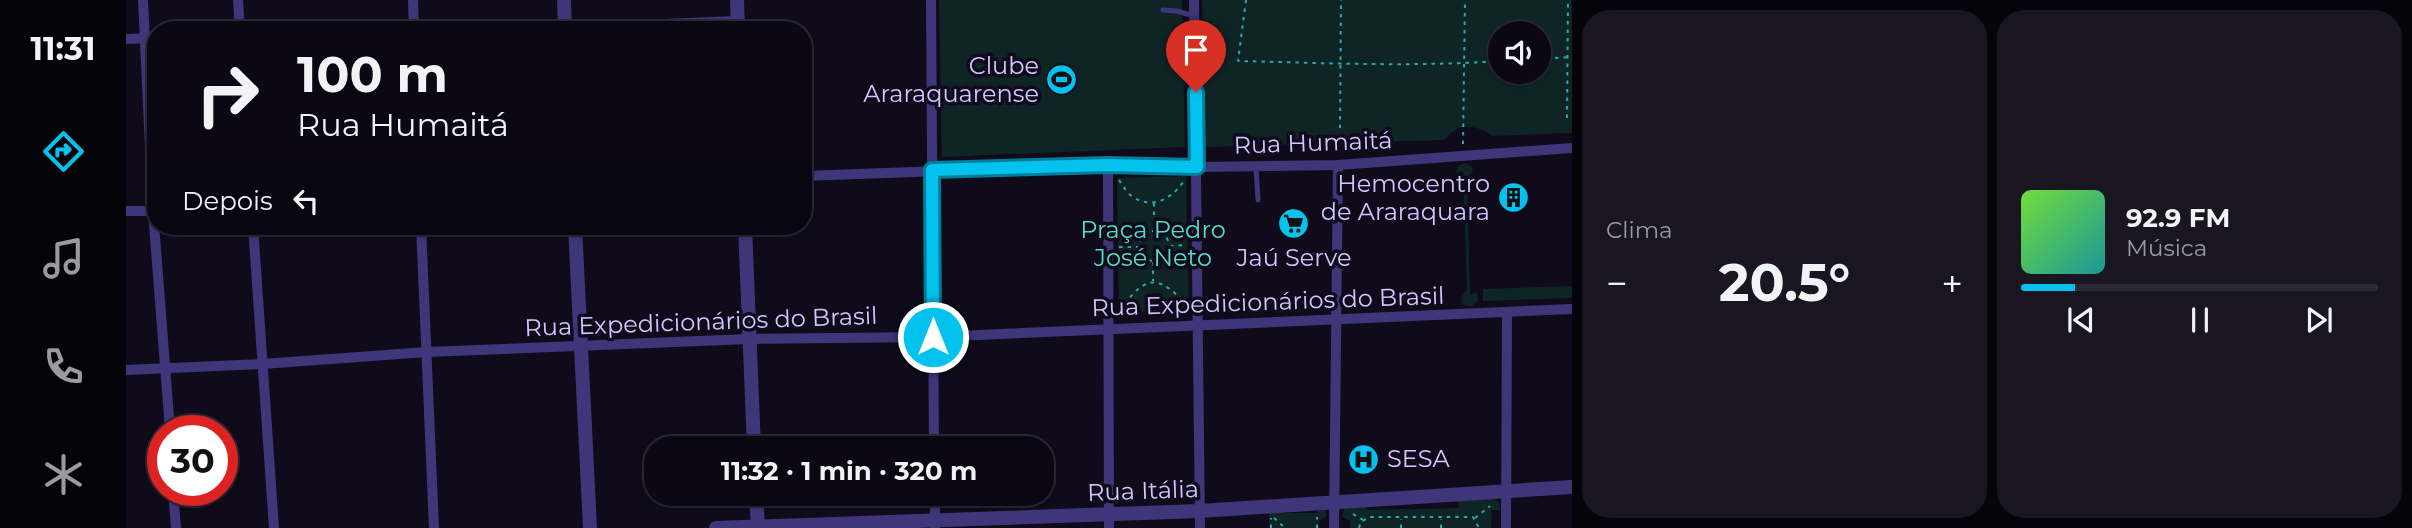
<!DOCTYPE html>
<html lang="pt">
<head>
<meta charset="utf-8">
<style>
  :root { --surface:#0b0814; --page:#191622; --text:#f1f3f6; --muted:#9a9aa0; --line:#2b2934; --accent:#03c2ed }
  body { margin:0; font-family:Montserrat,sans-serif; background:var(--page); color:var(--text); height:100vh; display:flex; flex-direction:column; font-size:26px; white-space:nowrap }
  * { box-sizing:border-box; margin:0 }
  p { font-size:23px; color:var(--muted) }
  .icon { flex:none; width:38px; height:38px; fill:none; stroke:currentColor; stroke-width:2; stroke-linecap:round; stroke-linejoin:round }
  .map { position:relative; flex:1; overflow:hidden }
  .drawer { display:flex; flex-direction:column; gap:10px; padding:10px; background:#06040b; width:840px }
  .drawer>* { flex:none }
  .banner { position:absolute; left:21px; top:21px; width:665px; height:214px; border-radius:28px; box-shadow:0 2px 5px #0004,0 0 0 2px var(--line); background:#0b0814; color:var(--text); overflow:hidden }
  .tools { position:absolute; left:1362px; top:21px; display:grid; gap:14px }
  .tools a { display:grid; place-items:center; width:63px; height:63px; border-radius:50%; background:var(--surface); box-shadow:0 2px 5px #0004,0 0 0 2px var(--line); font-size:35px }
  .speed { position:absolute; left:21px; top:415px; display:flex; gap:14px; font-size:35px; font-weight:700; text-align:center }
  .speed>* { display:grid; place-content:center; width:91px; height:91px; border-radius:50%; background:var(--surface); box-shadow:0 2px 5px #0004,0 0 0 2px var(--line); line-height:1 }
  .speed .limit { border:10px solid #d22; background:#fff; color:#111 }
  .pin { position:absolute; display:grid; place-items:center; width:60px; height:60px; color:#fff; margin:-72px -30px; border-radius:50% 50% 50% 0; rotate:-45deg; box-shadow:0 0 7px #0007 }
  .pin .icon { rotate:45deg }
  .me { position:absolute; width:77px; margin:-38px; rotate:0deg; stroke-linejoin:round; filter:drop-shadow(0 0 5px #0008) }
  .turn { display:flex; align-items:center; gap:24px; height:147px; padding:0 35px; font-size:32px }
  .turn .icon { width:91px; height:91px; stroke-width:2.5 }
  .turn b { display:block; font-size:49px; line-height:60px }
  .then { display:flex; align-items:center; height:66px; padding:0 35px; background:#0003; gap:14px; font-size:26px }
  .big { font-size:52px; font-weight:700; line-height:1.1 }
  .drawer .widget { flex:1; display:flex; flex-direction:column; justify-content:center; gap:10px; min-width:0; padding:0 24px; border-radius:28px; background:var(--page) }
  .song { display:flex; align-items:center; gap:21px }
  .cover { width:84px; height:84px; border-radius:10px; background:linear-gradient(135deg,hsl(100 70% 55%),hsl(180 70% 35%)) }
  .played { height:7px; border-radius:4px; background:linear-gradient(90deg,var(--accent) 15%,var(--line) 15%) }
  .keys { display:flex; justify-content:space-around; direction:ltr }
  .heat { display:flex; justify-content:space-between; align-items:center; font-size:38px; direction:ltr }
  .drawer .tiles { flex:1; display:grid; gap:10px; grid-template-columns:repeat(2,1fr) }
  .trip { position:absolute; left:518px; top:436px; width:410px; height:70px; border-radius:28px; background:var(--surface); box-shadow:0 2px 5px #0004,0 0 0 2px var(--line); font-weight:700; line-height:70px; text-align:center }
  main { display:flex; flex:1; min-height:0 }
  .tabs { display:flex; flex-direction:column; width:126px; justify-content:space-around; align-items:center; background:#040308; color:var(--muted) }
  .tabs .icon { width:49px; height:49px }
  .tabs .active { color:var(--accent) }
  .tabs b { font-size:32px; color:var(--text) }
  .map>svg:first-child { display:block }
  .green { fill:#0e2425; fill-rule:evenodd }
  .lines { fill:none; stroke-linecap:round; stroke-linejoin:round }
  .path { stroke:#2ea7ab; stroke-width:2; stroke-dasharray:3.5 5; stroke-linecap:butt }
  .service { stroke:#3f367a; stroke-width:5 }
  .minor { stroke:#3f367a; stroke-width:10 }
  .tertiary { stroke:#3f367a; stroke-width:14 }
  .route-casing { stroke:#027e9a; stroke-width:18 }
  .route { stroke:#03c2ed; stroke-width:12 }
  .labels { text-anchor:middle; stroke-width:7; stroke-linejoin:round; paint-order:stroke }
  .poi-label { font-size:24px; fill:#d1c6fe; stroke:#0f0b1b; text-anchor:end }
  .street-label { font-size:24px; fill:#d1c6fe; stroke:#0f0b1b }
  .park-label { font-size:24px; fill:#54dcc6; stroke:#0f0b1b }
</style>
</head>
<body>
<main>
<nav class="tabs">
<b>11:31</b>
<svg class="icon active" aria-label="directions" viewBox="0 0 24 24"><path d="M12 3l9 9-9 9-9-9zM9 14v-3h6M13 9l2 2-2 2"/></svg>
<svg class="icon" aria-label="music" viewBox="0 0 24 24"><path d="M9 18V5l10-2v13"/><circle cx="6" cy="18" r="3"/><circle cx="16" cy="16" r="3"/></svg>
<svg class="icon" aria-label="phone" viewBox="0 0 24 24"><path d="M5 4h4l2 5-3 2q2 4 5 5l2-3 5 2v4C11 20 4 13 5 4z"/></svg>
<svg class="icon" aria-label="climate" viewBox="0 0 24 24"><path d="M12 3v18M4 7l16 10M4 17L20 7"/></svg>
</nav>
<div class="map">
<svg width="1446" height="528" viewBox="0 0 1446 528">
  <rect width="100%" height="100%" fill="#0f0b1b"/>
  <g class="green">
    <path d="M813,0H1056L1059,147L816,157Z"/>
    <path d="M1076,0H1446V133L1366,136C1351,124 1330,122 1319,140L1079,147ZM1374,33H1412V72H1374Z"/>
    <path d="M1339,163L1345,166L1347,170L1341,180L1344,295L1351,292L1352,300L1345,307L1336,304L1335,297L1341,290L1337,171L1330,173C1330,168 1333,165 1339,163Z"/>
    <path d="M1060,176L1063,310L993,312L991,178Z"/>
    <path d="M1446,286V298L1357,301V289Z"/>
    <path d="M1366,498L1373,502L1374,510H1366L1365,528H1224V521L1216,517L1219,504L1235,501L1242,510L1334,508L1330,499Z"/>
    <path d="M1189,506H1197L1201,516L1193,521V528H1143V508L1150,507L1157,513H1192Z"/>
  </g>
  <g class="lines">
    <g class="path">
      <path d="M1120,0L1112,61C1199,63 1287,67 1374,61"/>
      <path d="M1412,59L1446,57"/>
      <path d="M1441,118L1442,0"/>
      <path d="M1214,128L1215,0"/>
      <path d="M1337,144L1339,0"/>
      <path d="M993,180C997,186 1001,193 1007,197C1028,211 1049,196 1059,179"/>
      <path d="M1028,203V232"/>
      <circle cx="1028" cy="246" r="15"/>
      <path d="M1044,246L1059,245"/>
      <path d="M993,247H1012"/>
      <path d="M1027,262V281"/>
      <path d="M994,311C1018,275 1033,273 1061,306"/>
      <path d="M1227,514L1237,520"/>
      <path d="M1148,518L1159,528"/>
      <path d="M1349,518L1364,506"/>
      <path d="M1145,528V518"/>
      <path d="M1191,528V517"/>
      <path d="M1233,528L1235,522L1243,517H1347L1353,528"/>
      <path d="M1275,528V519"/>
      <path d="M1315,528V519"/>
    </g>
    <g class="service">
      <path d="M1037,10L1051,11L1068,16"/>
      <path d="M1130,167L1132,200"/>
    </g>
    <g class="minor">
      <path d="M17,0L27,211L44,430"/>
      <path d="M112,0L114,30"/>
      <path d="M287,0L288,30"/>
      <path d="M805,0L808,448"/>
      <path d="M1068,0L1074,528"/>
      <path d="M228,30L288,27L439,28L612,21"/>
      <path d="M0,39L30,38"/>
      <path d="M982,165L983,528"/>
      <path d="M677,176L982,165L1071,167L1212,165L1446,148"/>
      <path d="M0,211H30"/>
      <path d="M127,226L148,528"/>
      <path d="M295,226L308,528"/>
      <path d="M0,370L136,364L301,352L623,339L807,337L1446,309"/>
      <path d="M47,490L50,528"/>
      <path d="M809,494V528"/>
      <path d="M1208,528L1212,165"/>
      <path d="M1380,528L1381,312"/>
    </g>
    <g class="tertiary">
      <path d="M438,0L439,30"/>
      <path d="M611,0L612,30"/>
      <path d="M449,226L464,528"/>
      <path d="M619,226L628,448"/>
      <path d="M630,494L632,528"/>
      <path d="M590,528L1074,511L1446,487"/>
    </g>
  </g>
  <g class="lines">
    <defs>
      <path id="route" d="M807,337L806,170L982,165L1071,167L1070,92"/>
    </defs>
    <use href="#route" class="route-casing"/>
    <use href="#route" class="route"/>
  </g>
  <defs>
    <symbol id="stadium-disc" viewBox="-11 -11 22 22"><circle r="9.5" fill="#03c2ed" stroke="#0f0b1b"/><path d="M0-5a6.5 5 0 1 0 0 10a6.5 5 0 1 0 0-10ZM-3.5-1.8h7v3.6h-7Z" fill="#111"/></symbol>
    <symbol id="building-disc" viewBox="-11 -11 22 22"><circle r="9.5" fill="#03c2ed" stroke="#0f0b1b"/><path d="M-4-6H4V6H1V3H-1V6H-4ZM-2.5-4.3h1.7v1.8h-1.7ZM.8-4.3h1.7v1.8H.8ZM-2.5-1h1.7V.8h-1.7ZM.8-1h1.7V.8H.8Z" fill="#111"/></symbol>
    <symbol id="supermarket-disc" viewBox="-11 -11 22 22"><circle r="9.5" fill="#03c2ed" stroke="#0f0b1b"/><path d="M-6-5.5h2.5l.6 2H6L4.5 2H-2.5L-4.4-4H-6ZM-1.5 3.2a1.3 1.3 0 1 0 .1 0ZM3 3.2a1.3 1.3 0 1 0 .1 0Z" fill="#111"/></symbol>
    <symbol id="hospital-disc" viewBox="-11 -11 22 22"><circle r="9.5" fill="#03c2ed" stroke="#0f0b1b"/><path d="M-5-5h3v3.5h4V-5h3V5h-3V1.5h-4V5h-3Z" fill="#111"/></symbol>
  </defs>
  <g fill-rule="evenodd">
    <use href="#stadium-disc" x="918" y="62" width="35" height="35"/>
    <use href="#building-disc" x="1370" y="180" width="35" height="35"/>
    <use href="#supermarket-disc" x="1150" y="206" width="35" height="35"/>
    <use href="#hospital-disc" x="1220" y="442" width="35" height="35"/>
  </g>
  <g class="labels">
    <g class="poi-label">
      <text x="913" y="74">Clube<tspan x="913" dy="28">Araraquarense</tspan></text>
      <text x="1364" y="192">Hemocentro<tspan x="1364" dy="28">de Araraquara</tspan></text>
      <text x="1168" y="266" text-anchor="middle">Jaú Serve</text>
      <text x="1261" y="467" text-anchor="start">SESA</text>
    </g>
    <g class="street-label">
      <text transform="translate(1187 143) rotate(-2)" y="8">Rua Humaitá</text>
      <text transform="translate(1142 302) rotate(-2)" y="8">Rua Expedicionários do Brasil</text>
      <text transform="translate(575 322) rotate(-2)" y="8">Rua Expedicionários do Brasil</text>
      <text transform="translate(1017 491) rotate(-2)" y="8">Rua Itália</text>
    </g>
    <g class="park-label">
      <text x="1027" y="238">Praça Pedro<tspan x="1027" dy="28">José Neto</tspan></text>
    </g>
  </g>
</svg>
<div class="tools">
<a><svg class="icon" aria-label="sound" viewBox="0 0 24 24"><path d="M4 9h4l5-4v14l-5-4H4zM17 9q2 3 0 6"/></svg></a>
</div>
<div class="speed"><div class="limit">30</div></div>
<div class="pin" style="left:1070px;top:92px;background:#d93025"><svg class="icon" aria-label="arrive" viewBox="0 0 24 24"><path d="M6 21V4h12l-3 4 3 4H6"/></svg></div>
<svg class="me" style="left:807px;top:337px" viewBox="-20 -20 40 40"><circle r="17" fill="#03c2ed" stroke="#fff" stroke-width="3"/><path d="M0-11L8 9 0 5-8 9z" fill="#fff"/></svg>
<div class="trip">11:32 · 1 min · 320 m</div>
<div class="banner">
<div class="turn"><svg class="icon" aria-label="right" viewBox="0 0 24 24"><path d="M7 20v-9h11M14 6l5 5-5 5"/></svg><div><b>100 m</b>Rua Humaitá</div></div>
<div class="then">Depois<svg class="icon" aria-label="left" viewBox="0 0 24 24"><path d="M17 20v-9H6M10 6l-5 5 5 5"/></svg></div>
</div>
</div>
<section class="drawer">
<div class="tiles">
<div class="widget"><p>Clima</p>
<div class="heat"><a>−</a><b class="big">20.5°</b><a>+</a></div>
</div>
<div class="widget">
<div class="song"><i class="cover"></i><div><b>92.9 FM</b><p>Música</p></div></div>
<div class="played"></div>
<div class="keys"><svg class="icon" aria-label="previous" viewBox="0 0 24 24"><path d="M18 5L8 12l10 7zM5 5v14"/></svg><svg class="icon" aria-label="pause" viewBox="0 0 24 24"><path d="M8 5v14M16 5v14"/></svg><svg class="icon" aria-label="next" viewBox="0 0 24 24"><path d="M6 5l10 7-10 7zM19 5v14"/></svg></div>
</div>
</div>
</section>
</main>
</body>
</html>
